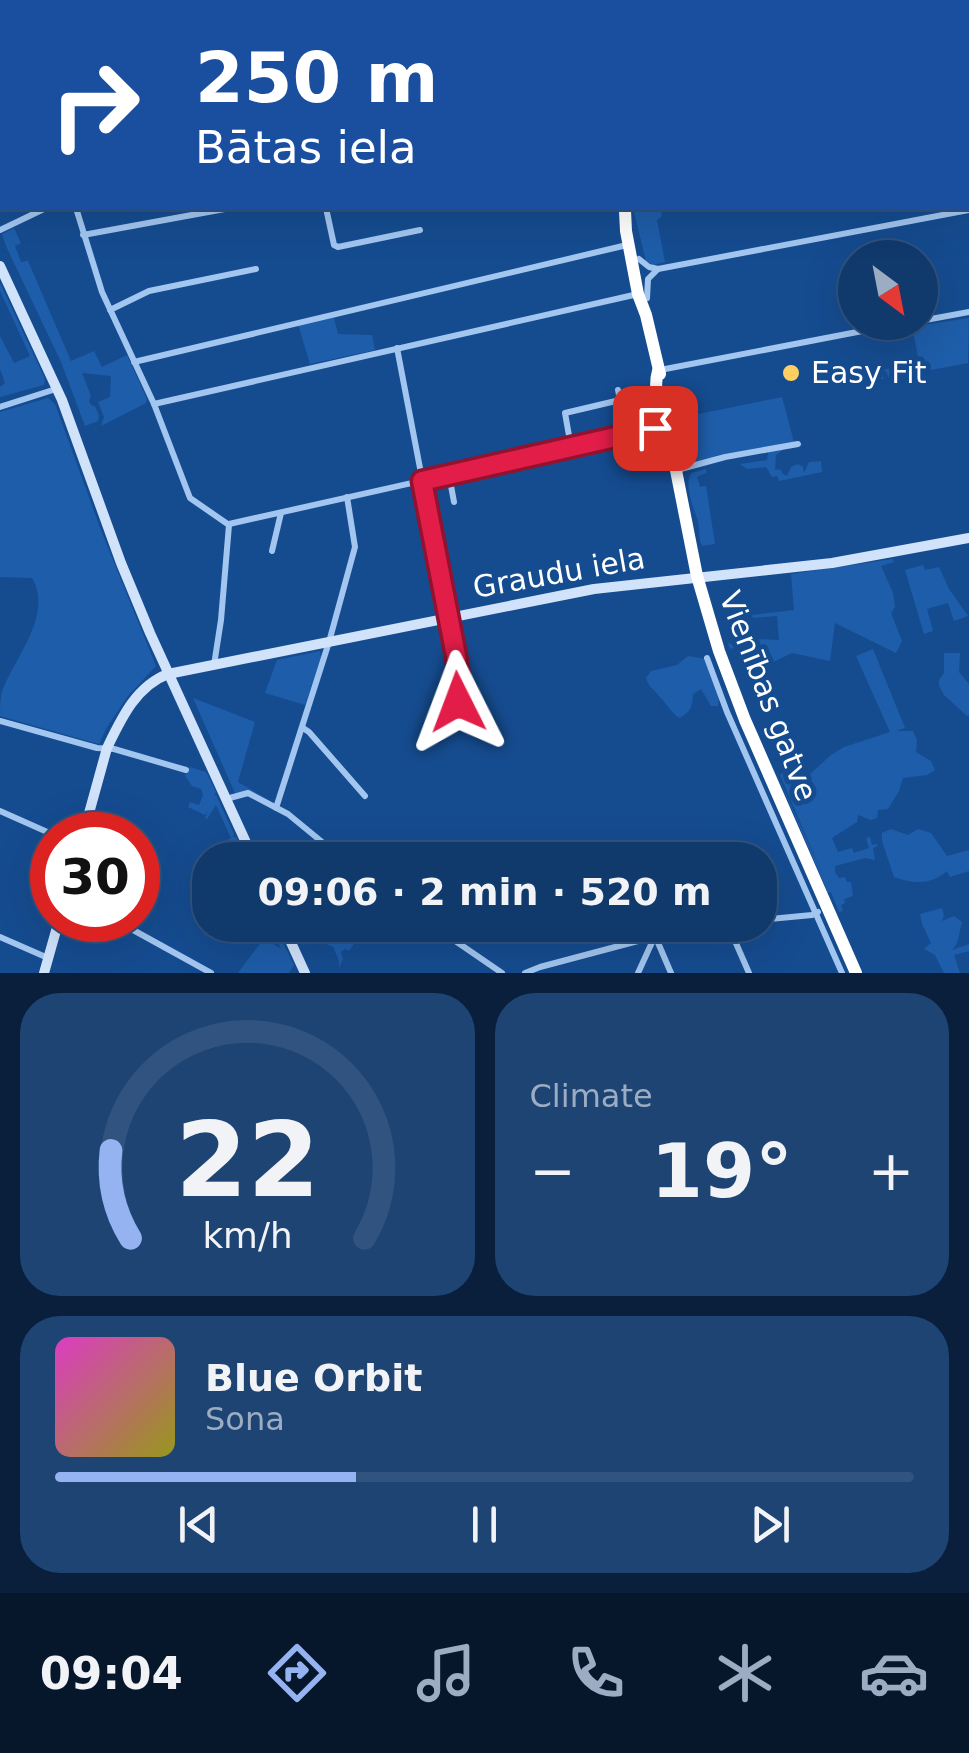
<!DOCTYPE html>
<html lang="en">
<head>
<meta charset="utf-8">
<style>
  :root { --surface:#10396c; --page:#1e4474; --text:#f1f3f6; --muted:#9cacc2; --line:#30537f; --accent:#95b2f1 }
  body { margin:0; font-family:"DejaVu Sans",sans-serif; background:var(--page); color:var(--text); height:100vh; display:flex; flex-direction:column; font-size:38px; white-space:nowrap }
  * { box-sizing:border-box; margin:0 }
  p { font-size:32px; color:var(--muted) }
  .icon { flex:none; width:55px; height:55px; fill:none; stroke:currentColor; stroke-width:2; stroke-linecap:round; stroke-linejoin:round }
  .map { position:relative; height:973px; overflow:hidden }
  .panel { display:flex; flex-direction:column; gap:20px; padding:20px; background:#091f3b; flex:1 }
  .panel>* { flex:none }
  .hud { position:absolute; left:0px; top:0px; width:970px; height:210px; box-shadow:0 10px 40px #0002,0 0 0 2px var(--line); background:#1a4fa0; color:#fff; overflow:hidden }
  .needle { width:65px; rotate:148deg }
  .tools { position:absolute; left:838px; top:240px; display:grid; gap:20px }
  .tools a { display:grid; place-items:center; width:100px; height:100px; border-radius:50%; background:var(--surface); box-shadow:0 10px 40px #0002,0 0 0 2px var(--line); font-size:50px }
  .speed { position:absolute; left:30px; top:812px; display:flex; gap:20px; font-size:50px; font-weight:700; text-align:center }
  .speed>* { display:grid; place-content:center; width:130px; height:130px; border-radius:50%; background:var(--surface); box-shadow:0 10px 40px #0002,0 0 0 2px var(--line); line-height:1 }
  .speed .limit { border:15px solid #d22; background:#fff; color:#111 }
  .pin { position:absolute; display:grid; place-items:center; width:85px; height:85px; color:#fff; margin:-42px; border-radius:20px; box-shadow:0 5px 15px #0006 }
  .me { position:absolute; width:110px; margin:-55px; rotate:357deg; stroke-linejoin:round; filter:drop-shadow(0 0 8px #0008) }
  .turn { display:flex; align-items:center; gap:35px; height:210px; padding:0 30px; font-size:45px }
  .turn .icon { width:130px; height:130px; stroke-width:2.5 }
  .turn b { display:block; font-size:70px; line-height:85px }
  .big { font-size:75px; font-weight:800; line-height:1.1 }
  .panel .widget { flex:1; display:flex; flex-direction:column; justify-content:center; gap:15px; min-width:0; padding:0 35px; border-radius:40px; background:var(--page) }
  .panel .dial { align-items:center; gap:0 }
  .dial svg { height:260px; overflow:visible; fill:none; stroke:var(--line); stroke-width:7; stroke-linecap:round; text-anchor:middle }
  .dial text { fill:var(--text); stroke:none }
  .song { display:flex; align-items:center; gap:30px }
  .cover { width:120px; height:120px; border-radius:15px; background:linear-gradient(135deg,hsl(310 70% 55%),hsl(60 70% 35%)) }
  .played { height:10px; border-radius:5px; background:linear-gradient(90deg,var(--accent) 35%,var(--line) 35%) }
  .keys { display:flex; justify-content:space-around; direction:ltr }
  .heat { display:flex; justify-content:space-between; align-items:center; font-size:55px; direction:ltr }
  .panel .tiles { flex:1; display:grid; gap:20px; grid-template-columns:1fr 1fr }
  .widget:last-child { grid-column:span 2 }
  .trip { position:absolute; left:192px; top:842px; width:585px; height:100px; border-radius:40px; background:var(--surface); box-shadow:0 10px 40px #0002,0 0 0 2px var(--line); font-weight:800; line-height:100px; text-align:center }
  .tab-bar { display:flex; height:160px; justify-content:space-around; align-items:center; background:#06172b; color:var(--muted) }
  .tab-bar .icon { width:70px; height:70px }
  .tab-bar .on { color:var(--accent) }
  .tab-bar b { font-size:45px; color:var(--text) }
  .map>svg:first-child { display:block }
  .green { fill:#1e5da9 }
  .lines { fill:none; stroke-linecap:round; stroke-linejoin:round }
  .street { stroke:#a2c6f0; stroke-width:6 }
  .secondary { stroke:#d0e3fb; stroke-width:10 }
  .highway { stroke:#fff; stroke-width:12 }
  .route-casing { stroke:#92132f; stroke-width:25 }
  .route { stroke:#e11d48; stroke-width:18 }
  .poi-dot { fill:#ffd061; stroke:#154c90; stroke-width:4 }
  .labels { text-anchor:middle; stroke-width:10; stroke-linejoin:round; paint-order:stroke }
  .poi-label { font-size:30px; fill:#fff; stroke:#154c90; text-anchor:start }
  .street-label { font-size:30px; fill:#fff; stroke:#154c90 }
</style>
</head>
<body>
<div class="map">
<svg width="969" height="973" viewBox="0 0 969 973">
  <rect width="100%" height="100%" fill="#154c90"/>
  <g class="green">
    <path d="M633,208H660L662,216L657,220L665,262L653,265L646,261Z"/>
    <path d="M14,228L21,243L15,246L21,262L28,261L71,361L94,351L102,367L127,355L147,399L146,403L101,426L104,417L98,402L110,397L111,376L82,373L91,396L89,401L91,405L95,406L99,416L98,421L85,426L61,362L6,246L2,234Z"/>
    <path d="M0,283L45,379L44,385L0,397V387L5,383L0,369V336L14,363L30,356L0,291Z"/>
    <path d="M340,316L334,318L338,334L372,335L375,350L310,364L298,324Z"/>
    <path d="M969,318L968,363L889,378L886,371L881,373L884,379H877L875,369L878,371L919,362L913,331L903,332L904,328Z"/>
    <path d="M782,397L794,442L776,455L775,470L780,469L783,474L787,476L791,467L798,464L803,467L804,473L809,462L821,461L822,472L779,481L777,476L772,477L766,467L747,469L740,464L767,460L769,449C751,452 731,451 715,456L714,460L685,464L681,457L674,419Z"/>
    <path d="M48,398L55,404L102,533L156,666L128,696L107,727L99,744L0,716C0,708 0,700 2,692C14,658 54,615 32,578L0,577V412Z"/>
    <path d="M706,469V473L697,477L700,487L706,486L715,544L702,546C698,538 700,531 698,521C693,506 684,487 691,473Z"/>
    <path d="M893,559L894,562L881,566L893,593L895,607L891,613L902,641L896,653L835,623L830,661L792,653L763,667L753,644L736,645L737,647L730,649L728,643L734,645L733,643L754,639L779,640L777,616L753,618L752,615L794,610L791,574Z"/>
    <path d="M923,565L925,570L939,567L949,589L968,616L954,621L948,603L927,609L933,631L924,634L905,570Z"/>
    <path d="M873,649L905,728L896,731H913L917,740L916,752L931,761L935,770L927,775L903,778L899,791L888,809L878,810L877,818L871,820L858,815L857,822L832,838L838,852L852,848L854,853L869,848L866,838L870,837L872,845L877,844L878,846L873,848L875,860L865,858L835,866V872L839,878L845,877L847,882H851L853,896L844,899L845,903L841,905L843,911L839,912L831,892L828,893L772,763L825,880L780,775L790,765L793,771L802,770L809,775L831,755L844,747L890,732L856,656Z"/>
    <path d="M320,651L321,658L305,705L265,693L277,660Z"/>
    <path d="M944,653H960L959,672L969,684V715L967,716L944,695L939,686V680L944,673Z"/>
    <path d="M688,656L705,659L719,697L718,706H711L701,689L693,694C692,707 691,712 679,718C668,709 668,705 659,696C653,688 649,688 646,678L651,671L677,665Z"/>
    <path d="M193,698L255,722L238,782L272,802L248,791L235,793Z"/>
    <path d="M190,767L206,772L216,792L214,796L216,795L234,834L233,837H236L245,860H242L238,851L227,844L224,848L221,847L220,844L231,838L216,805L207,819L205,818L208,810L205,815L188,807L190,802L199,805L203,795L201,789L192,786L185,776L187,769Z"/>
    <path d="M891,829L908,835L918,829L931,833L947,856L969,850V871L950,877L947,871C931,885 914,884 894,877L882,841V833Z"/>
    <path d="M942,908L944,915L942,921L954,916L962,922L957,943L952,950L969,944V951L954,955L960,973H944L935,955L924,949L931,943L922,924L920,914Z"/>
    <path d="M295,925H367L349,951L345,949L341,952L343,959L339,968V961L333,947L317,939L303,945Z"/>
    <path d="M275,927L294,965L289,973H238L264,938L281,949L272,928Z"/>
  </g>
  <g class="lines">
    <g class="street">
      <path d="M31,0V2"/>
      <path d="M111,2L123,0"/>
      <path d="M0,66L2,77"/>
      <path d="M968,101H969"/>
      <path d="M0,121L2,123"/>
      <path d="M0,134L2,136"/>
      <path d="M76,208L102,292L154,404L190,498L229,525L221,620L214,665"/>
      <path d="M326,208L334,245L338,247L420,230"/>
      <path d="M0,230L46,208"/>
      <path d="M83,235L230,208"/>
      <path d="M639,259L649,267L658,269L969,210"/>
      <path d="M647,298L648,279L657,270"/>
      <path d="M110,310L149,291L256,269"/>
      <path d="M920,321L969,312"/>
      <path d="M397,348L456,656L461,690L458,702L460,723"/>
      <path d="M134,362L627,245"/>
      <path d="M660,370L909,322"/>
      <path d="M154,404L638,294"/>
      <path d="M0,407L56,389"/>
      <path d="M571,447L565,413L620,400L618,390"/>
      <path d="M677,470L725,457L798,444"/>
      <path d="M449,475L454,502"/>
      <path d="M229,524L666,426"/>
      <path d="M272,551L281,513"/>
      <path d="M707,658L727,712L842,973"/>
      <path d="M0,721L97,748L114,749L186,770"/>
      <path d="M303,728L309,732L365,796"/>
      <path d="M226,799L248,793L288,814L344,860"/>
      <path d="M276,808L329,642L355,547L347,497"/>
      <path d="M0,811L54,835"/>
      <path d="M115,920L211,973"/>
      <path d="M760,920L812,915L818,912"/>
      <path d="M432,925L502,973"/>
      <path d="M728,925L749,973"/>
      <path d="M0,937L48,958"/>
      <path d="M656,938L671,973"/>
      <path d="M525,973L540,967L698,925"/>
      <path d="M638,973L654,938"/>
    </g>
    <g class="secondary">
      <path d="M0,266L62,400L121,563L150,633L254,860"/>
      <path d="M83,835L107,748C121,719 136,686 168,674L594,589L832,563L969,538"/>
      <path d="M283,925L305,973"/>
      <path d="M44,973L59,920"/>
    </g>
    <g class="highway">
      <path d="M582,0L583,2"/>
      <path d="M625,211L626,231L638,294L646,315L660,374"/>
      <path d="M658,371C653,388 659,410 667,425L697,576L719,651L745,720L856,973"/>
    </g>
  </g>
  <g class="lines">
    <defs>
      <path id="route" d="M458,702L461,690L456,656L422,481L655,428"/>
    </defs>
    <use href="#route" class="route-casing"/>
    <use href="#route" class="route"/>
  </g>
  <circle class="poi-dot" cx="791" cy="373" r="10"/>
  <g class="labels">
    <g class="poi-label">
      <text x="811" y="383">Easy Fit</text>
    </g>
    <g class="street-label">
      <text transform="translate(559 573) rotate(-10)" y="10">Graudu iela</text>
      <text transform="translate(768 696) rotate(69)" y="10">Vienības gatve</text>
    </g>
  </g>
</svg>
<div class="tools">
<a><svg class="needle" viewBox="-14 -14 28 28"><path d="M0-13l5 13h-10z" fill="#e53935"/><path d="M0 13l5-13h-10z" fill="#9cacc2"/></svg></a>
</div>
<div class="speed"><div class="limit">30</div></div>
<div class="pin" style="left:655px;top:428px;background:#d93025"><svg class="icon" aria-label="arrive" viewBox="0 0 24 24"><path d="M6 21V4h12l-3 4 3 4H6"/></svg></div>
<svg class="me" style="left:458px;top:702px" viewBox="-20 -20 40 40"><path d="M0-17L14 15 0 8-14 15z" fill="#e11d48" stroke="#fff" stroke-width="4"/></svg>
<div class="trip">09:06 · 2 min · 520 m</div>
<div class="hud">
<div class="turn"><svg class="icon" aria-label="right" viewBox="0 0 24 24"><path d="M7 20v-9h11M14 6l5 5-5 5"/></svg><div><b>250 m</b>Bātas iela</div></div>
</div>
</div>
<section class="panel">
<div class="tiles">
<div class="widget dial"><svg viewBox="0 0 100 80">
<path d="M14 69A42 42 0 1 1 86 69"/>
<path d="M14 69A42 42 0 0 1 8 42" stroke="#95b2f1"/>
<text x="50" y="56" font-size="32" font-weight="700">22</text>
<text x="50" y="72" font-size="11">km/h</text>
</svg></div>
<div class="widget"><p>Climate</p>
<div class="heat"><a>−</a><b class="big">19°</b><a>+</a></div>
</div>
<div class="widget">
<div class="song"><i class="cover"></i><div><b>Blue Orbit</b><p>Sona</p></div></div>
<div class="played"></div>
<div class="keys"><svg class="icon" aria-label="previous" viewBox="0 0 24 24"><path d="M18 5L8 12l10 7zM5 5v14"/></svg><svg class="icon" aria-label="pause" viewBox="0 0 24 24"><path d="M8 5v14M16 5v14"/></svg><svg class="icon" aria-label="next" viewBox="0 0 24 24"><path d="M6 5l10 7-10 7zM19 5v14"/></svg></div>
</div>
</div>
</section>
<nav class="tab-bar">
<b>09:04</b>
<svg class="icon on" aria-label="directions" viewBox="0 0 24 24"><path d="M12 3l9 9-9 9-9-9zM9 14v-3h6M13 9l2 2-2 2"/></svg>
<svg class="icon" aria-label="music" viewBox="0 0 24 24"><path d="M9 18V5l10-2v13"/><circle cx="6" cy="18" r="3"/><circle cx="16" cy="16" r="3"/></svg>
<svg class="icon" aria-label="phone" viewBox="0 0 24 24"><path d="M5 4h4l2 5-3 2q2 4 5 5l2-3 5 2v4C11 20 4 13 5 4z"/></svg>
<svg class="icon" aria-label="climate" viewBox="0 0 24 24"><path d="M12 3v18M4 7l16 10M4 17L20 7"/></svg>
<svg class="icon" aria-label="car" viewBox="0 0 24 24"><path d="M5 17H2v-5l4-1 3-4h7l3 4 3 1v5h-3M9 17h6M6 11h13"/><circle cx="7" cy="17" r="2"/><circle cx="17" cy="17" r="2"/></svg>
</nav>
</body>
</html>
